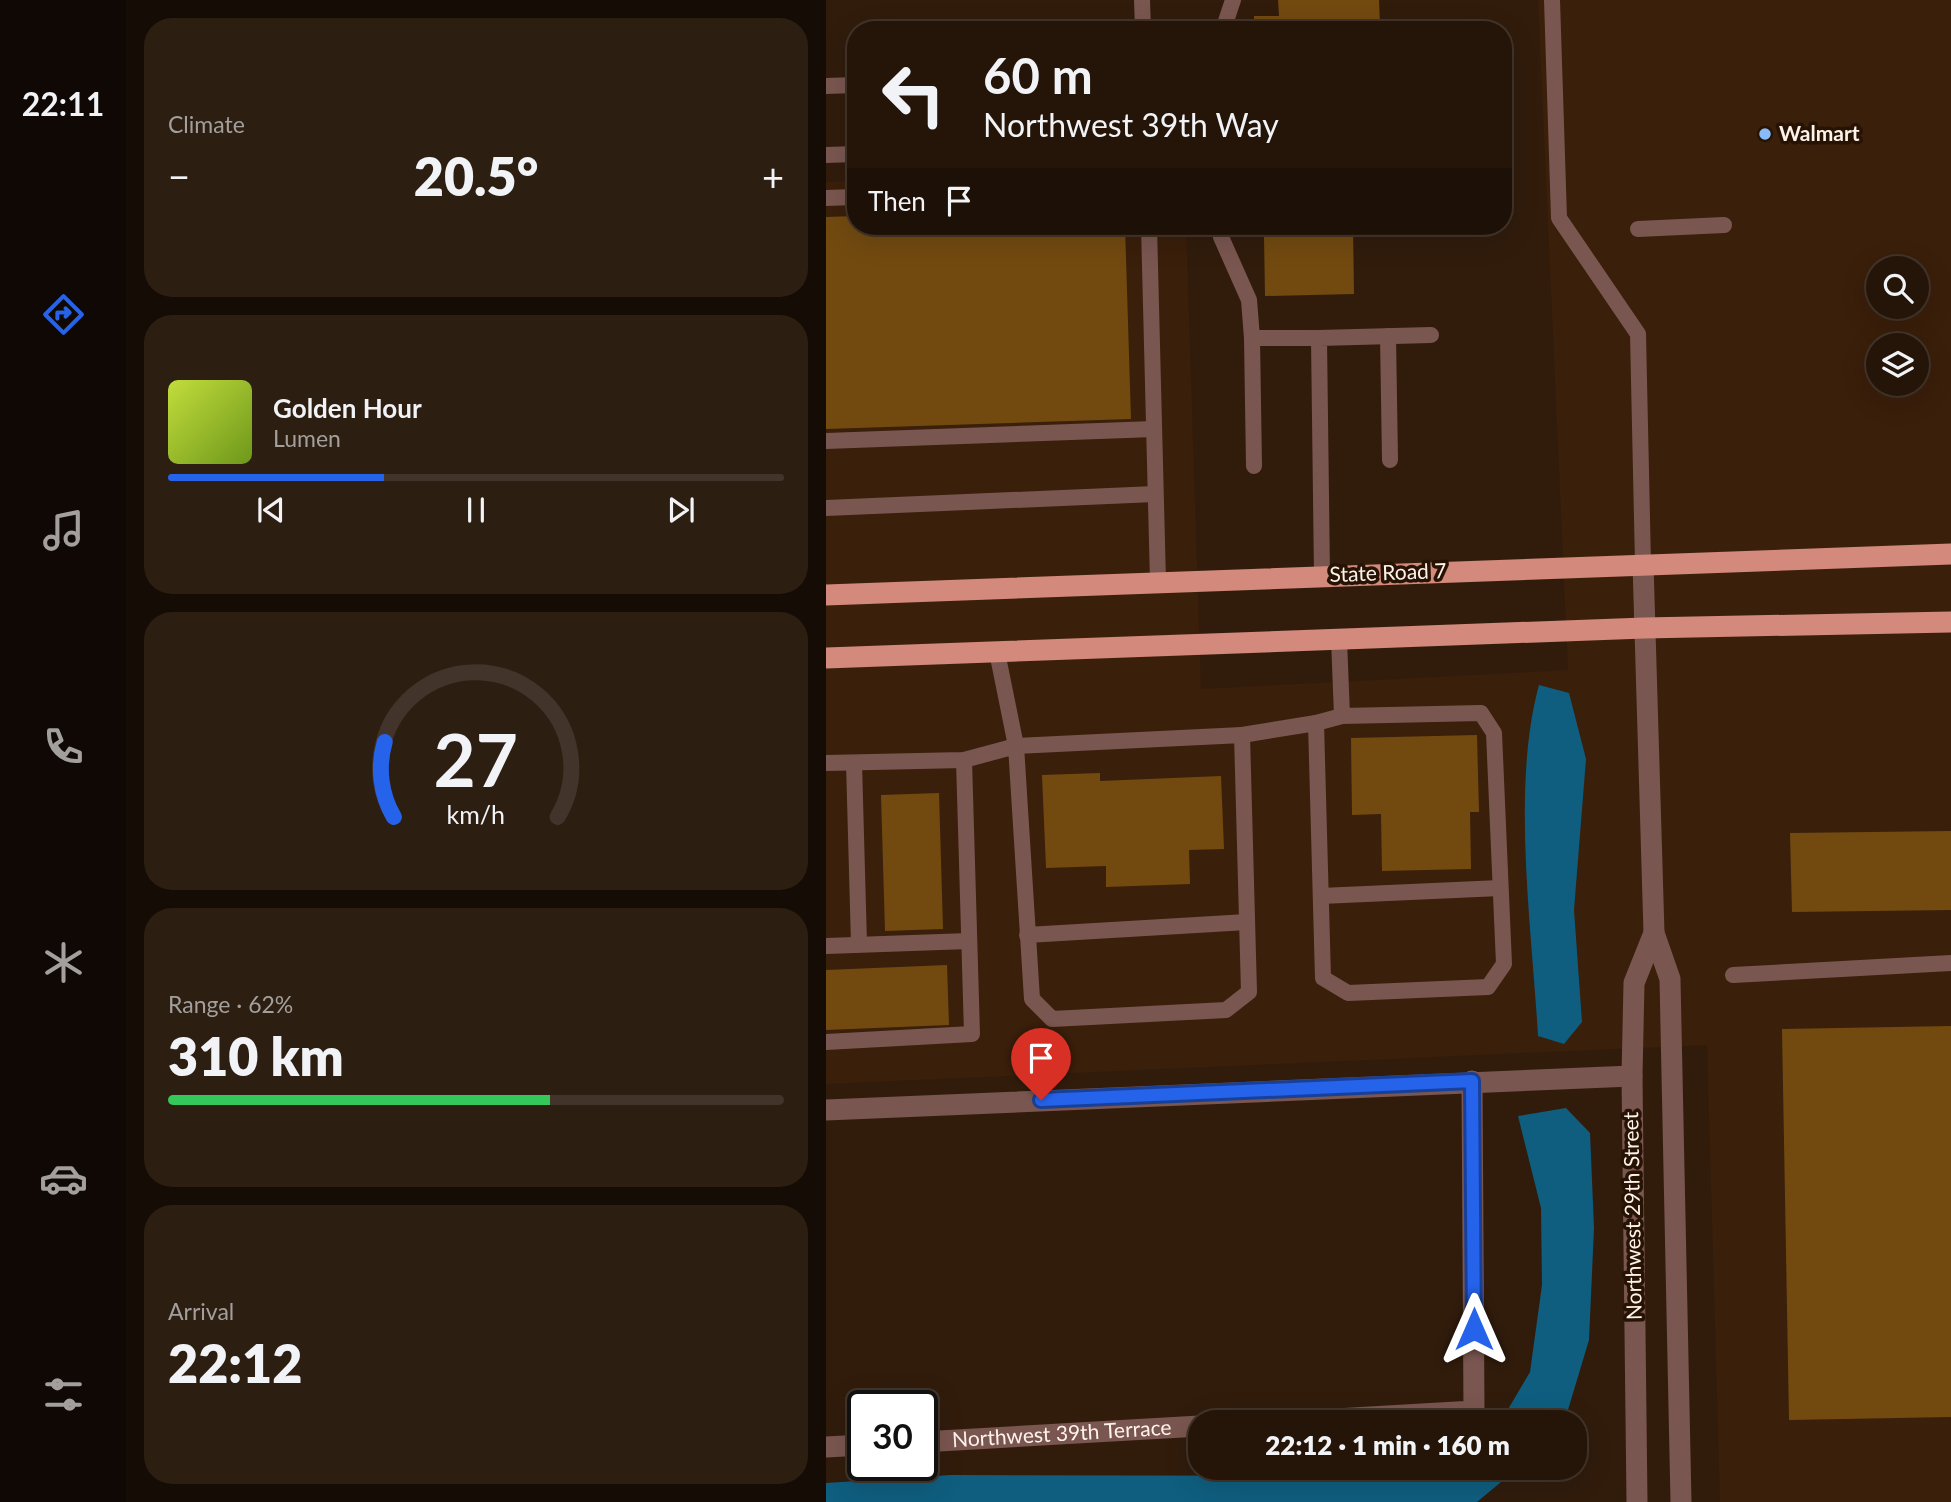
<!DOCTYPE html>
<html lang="en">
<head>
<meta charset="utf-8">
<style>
  :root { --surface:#251509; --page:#2d1e12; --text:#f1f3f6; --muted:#a39f9c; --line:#42342a; --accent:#2563eb }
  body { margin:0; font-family:Lato,sans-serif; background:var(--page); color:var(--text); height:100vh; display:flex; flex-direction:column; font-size:26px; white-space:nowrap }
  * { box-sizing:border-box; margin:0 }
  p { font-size:23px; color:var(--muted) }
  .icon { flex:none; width:38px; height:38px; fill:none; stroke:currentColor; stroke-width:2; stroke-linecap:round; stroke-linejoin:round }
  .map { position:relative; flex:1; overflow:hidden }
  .panel { display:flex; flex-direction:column; gap:18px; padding:18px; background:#140c05; width:700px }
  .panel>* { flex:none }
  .hud { position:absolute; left:21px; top:21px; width:665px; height:214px; border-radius:28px; box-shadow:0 7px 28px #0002,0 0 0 2px var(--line); background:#251509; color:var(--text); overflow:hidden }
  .tools { position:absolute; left:1040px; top:256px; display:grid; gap:14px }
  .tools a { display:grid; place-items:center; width:63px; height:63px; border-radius:50%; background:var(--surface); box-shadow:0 7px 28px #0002,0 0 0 2px var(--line); font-size:35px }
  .speed { position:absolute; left:21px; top:1390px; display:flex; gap:14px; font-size:35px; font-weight:700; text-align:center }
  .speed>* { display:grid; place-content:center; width:91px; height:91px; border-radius:50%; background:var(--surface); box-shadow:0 7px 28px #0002,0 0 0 2px var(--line); line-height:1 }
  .speed .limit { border:4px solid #111; border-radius:10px; background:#fff; color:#111 }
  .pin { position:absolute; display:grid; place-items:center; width:60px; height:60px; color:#fff; margin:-72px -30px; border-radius:50% 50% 50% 0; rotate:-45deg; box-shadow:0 0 7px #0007 }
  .pin .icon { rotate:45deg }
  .me { position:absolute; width:77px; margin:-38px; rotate:0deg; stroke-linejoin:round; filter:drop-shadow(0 0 5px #0008) }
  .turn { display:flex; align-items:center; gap:24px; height:147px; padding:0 21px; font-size:32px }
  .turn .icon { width:91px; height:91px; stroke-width:2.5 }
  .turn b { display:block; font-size:49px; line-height:60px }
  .then { display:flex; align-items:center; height:66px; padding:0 21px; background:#0003; gap:14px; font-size:26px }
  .big { font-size:52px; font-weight:800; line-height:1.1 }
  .panel .widget { flex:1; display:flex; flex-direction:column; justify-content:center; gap:10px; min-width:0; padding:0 24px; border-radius:28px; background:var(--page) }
  .panel .dial { align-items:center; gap:0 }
  .dial svg { height:182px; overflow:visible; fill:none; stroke:var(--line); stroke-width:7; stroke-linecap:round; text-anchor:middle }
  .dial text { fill:var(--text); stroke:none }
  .song { display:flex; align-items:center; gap:21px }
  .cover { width:84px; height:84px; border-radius:10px; background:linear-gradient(135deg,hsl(70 70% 55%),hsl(80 70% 35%)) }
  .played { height:7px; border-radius:4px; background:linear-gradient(90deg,var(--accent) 35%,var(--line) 35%) }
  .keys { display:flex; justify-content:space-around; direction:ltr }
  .heat { display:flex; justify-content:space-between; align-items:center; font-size:38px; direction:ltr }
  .charge { height:10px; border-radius:5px; background:linear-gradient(90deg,#34c759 62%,var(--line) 0) }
  .trip { position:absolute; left:362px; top:1410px; width:399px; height:70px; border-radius:28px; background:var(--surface); box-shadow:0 7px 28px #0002,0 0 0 2px var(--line); font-weight:800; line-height:70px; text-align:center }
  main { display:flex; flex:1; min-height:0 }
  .tabs { display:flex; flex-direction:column; width:126px; justify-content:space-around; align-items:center; background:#0f0804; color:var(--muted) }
  .tabs .icon { width:49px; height:49px }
  .tabs .selected { color:var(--accent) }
  .tabs b { font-size:32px; color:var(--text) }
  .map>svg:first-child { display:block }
  .built { fill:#3a1f0a; fill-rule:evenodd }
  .water { fill:#0f5e7f }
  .building { fill:#724a10 }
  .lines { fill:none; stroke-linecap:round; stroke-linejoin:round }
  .lane { stroke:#7a5650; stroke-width:16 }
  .street { stroke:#7a5650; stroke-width:21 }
  .primary { stroke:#d3897c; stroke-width:21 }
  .route-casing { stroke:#184099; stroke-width:18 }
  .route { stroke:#2563eb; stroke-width:12 }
  .poi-dot { fill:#88bbfc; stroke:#271304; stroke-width:2.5 }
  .labels { text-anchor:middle; stroke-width:7; stroke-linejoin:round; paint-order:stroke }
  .poi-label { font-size:21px; font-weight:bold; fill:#fef2ea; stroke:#271304; text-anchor:start }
  .street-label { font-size:21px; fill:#fef2ea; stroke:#271304 }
</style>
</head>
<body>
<main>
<nav class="tabs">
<b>22:11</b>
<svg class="icon selected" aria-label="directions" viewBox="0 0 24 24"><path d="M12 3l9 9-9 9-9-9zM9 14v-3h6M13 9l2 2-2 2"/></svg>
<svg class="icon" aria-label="music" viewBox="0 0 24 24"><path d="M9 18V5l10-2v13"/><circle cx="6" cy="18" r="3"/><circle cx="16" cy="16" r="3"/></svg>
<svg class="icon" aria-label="phone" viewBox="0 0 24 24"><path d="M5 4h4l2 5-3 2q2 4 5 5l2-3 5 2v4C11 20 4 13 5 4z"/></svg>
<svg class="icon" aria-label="climate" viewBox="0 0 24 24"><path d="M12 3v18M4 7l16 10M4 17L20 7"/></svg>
<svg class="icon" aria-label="car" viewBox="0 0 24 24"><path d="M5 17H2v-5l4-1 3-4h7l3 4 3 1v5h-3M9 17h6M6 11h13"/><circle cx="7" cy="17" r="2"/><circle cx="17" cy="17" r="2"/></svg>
<svg class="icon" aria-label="filters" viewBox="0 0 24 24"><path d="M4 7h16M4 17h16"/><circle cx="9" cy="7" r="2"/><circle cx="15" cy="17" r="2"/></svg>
</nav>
<section class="panel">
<div class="widget"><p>Climate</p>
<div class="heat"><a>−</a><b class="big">20.5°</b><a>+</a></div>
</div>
<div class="widget">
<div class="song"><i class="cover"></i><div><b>Golden Hour</b><p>Lumen</p></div></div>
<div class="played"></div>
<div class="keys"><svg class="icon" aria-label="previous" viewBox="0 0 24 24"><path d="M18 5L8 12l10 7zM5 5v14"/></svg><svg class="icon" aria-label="pause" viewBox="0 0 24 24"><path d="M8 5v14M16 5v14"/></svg><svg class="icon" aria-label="next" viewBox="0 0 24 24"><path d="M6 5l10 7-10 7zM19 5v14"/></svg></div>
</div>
<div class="widget dial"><svg viewBox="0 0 100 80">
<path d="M14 69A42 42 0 1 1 86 69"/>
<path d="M14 69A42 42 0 0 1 10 36" stroke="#2563eb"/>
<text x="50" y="56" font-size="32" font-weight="700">27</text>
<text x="50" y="72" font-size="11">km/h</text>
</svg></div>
<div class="widget"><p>Range · 62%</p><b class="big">310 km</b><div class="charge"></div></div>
<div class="widget"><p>Arrival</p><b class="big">22:12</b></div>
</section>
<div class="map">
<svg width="1125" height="1502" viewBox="0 0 1125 1502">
  <rect width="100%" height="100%" fill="#311c0c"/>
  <path class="built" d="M712,0H1125V1502H894L881,1045L0,1084V182L30,181V226H360L375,689L742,670ZM1052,268H1090V306H1052ZM1052,345H1090V383H1052Z"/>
  <g class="water">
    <path d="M713,685L743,693L760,759L748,910L756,1022L738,1044L712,1036C706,929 685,787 713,685Z"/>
    <path d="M740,1108L764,1133L768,1228L763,1340L738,1423H674L704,1372L716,1285L715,1208L692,1116Z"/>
    <path d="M535,1468H692L651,1502H0V1483L125,1475L492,1476Z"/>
  </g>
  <g class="building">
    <path d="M452,0H553L554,25L518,26V30H428V16H453Z"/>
    <path d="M30,216V226H299L305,419L0,429V217Z"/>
    <path d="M405,226H527L528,294L439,296L438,236L405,237Z"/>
    <path d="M651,735L653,812H644L645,869L556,871L555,814L526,815L525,738Z"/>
    <path d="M274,773V781L395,776L398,849L363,850L364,884L280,887V866L220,868L216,775Z"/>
    <path d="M113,793L117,929L59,931L55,795Z"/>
    <path d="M1125,831V910L966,912L964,833Z"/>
    <path d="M121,965L123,1025L0,1030V970Z"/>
    <path d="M1125,1026V1417L963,1420L956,1029Z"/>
  </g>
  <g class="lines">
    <g class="lane">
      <path d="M316,0L317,30"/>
      <path d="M726,0L733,218L812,334L817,564"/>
      <path d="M397,30L407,0"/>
      <path d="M0,86L30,85"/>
      <path d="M0,155L30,154"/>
      <path d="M0,198L30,197"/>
      <path d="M323,226L332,582"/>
      <path d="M394,226L395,237L423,300L426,338"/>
      <path d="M812,229L898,225"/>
      <path d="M562,336L564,460"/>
      <path d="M0,441L328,429"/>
      <path d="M428,466L426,338H493"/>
      <path d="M0,508L329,494"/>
      <path d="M496,576L493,338L605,335"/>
      <path d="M513,639L516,716L655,713L668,733L678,964L662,987L522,993L497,978L490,723L516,716"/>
      <path d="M416,735L490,723"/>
      <path d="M0,763L138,760L190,746L206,999L226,1019L400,1010L423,992L416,735L190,746L171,652"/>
      <path d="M28,763L33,944"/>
      <path d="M495,896L674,888"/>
      <path d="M201,935L421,922"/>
      <path d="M0,946L143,941"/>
      <path d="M907,975L1125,963"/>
      <path d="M0,1042L146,1034L138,760"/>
    </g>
    <g class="street">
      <path d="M817,564L828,933L844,979L855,1502"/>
      <path d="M0,1110L806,1076"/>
      <path d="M440,1423L648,1411L646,1081"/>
      <path id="s1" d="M96,1442L374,1426"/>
      <path d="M0,1447L37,1445"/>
      <path d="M811,1502L806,1076L808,983L828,933"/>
    </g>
    <g class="primary">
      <path d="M0,595L1125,554"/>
      <path d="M0,658L818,628L1125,622"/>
    </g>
  </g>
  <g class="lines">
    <defs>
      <path id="route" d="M215,1100L646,1081L648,1329"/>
    </defs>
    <use href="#route" class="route-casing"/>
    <use href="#route" class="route"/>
  </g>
  <circle class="poi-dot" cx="939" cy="134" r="7"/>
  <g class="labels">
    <g class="poi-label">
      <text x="953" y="141">Walmart</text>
    </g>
    <g class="street-label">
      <text transform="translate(562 573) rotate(-2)" y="7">State Road 7</text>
      <text transform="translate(807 1216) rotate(-91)" y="7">Northwest 29th Street</text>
      <text dy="7" stroke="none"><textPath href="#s1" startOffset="140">Northwest 39th Terrace</textPath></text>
    </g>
  </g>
</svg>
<div class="tools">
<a><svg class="icon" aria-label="search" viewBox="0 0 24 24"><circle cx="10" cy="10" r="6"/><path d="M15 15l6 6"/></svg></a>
<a><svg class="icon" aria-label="layers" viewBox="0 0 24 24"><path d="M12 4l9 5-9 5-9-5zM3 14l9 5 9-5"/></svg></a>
</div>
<div class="speed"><div class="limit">30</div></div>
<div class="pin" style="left:215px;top:1100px;background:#d93025"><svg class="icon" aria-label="arrive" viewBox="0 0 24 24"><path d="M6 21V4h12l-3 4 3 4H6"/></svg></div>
<svg class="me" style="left:648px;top:1329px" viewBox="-20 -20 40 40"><path d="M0-17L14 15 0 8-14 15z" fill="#2563eb" stroke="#fff" stroke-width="4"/></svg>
<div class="trip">22:12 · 1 min · 160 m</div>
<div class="hud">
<div class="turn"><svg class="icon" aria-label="left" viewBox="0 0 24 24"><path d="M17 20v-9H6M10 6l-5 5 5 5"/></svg><div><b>60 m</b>Northwest 39th Way</div></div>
<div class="then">Then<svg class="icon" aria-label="arrive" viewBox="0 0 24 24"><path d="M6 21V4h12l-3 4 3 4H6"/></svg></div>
</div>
</div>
</main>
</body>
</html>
